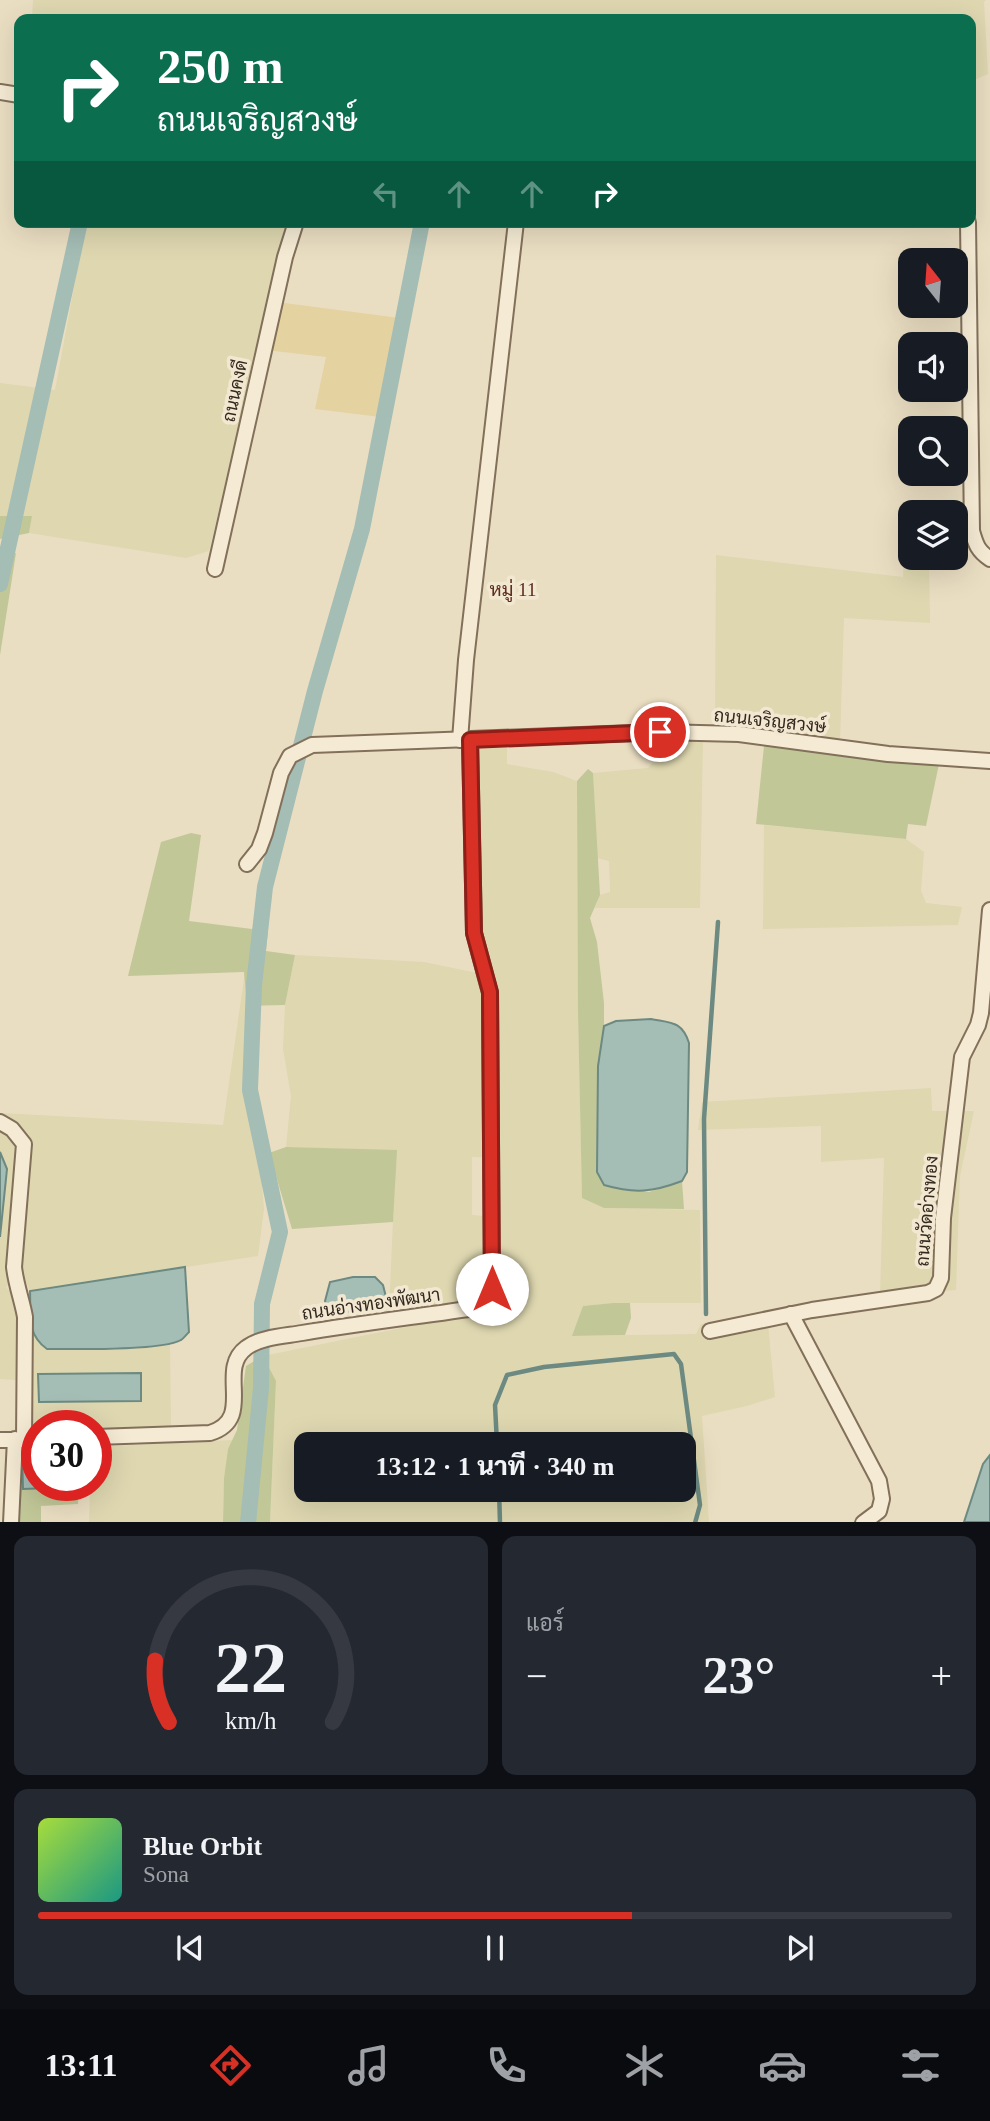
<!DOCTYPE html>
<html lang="th">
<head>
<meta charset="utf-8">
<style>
  :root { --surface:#171b24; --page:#242831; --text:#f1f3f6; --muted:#9ea1a6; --line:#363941; --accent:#d93025 }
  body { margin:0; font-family:"Times New Roman",Sarabun,serif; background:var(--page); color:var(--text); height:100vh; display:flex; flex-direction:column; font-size:26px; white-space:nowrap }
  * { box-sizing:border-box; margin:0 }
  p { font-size:23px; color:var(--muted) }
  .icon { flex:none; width:38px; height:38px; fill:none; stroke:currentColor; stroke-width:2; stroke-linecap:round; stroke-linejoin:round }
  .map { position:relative; height:1522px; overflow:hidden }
  .sheet { display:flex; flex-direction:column; gap:14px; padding:14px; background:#0d0f14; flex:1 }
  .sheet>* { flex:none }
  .top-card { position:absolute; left:14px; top:14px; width:962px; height:214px; border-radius:14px; box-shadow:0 7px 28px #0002; background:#0b6e4f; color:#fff; overflow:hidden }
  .needle { width:46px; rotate:343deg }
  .buttons { position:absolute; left:898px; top:248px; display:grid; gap:14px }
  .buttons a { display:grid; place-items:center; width:70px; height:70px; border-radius:14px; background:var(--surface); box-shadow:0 7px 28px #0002; font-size:35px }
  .speed { position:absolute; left:21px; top:1410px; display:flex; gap:14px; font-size:35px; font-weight:700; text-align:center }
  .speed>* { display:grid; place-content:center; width:91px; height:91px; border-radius:50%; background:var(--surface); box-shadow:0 7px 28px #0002; line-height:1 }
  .speed .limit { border:10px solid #d22; background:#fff; color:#111 }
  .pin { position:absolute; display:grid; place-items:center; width:60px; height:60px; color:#fff; margin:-30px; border:4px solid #fff; border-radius:50%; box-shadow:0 2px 7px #0007 }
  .me { position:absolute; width:77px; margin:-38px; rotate:0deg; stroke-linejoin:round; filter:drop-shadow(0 0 5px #0008) }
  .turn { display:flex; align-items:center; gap:24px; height:147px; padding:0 28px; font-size:32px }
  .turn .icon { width:91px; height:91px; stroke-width:2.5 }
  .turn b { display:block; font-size:49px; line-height:60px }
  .lanes { display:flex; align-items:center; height:66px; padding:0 28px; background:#0003; justify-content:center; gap:35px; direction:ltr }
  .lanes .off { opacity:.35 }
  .big { font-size:52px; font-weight:800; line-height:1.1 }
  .sheet .widget { flex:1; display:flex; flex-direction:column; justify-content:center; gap:10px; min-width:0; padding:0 24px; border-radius:14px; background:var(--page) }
  .sheet .dial { align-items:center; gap:0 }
  .dial svg { height:182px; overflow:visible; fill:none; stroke:var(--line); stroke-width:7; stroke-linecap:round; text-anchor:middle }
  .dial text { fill:var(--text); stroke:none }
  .song { display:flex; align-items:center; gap:21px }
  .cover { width:84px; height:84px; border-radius:10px; background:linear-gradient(135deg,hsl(80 70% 55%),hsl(170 70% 35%)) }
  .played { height:7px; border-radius:4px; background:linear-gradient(90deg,var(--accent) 65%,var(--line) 65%) }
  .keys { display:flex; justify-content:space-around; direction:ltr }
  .heat { display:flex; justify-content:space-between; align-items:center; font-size:38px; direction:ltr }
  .sheet .tiles { flex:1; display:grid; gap:14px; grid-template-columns:1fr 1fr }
  .widget:last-child { grid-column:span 2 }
  .trip { position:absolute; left:294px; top:1432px; width:402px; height:70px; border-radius:14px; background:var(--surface); box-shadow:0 7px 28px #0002; font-weight:800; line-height:70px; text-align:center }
  .menu { display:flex; height:112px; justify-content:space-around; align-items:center; background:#090b0e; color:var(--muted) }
  .menu .icon { width:49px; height:49px }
  .menu .on { color:var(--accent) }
  .menu b { font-size:32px; color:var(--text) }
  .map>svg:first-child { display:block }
  .farmland { fill:#ded7b0; fill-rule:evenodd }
  .green { fill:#c1c797 }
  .sand { fill:#e4d2a1 }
  .water { fill:#a4bdb5; stroke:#6c8a82; stroke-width:2 }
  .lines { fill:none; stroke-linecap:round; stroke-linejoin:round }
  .stream { stroke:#6c8a82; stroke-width:4.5 }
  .canal { stroke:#a4bdb5; stroke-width:16 }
  .minor-casing { stroke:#82705b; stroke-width:18 }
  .minor { stroke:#f5ebd4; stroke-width:14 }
  .route-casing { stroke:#8d1f18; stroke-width:18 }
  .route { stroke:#d93025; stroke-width:12 }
  .labels { text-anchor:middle; stroke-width:7; stroke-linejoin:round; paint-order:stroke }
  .street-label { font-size:18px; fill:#33281e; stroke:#f2e8d1 }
  .neighbourhood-label { font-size:19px; fill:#5c2d21; stroke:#f2e8d1 }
</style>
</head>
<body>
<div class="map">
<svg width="990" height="1523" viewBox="0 0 990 1523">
  <rect width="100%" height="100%" fill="#eadec2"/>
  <g class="farmland">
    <path d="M33,0H986L984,2L988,74L974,80L971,100V19H32Z"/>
    <path d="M86,222H288L209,551L186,558L29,533L32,516H0V383L55,390Z"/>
    <path d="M905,526H910V558H929L930,623L844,618L840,742L715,722L716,555L903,577Z"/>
    <path d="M703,737L700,908H595L600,895L610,892V889L609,861L597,858L593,773L648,768L664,751L659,738Z"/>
    <path d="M507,747V764L553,772L577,781L578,1013L582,1198L604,1208L700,1210L701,1303H613L583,1306L573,1336L696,1334L701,1324L767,1313L775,1397L747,1406L702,1416L709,1522H270L276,1382L263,1356L495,1309L497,1158L472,1157V1215L485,1216L484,1284L478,1301L389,1313L396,1151L286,1147L291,1096L283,1049L285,1005L295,955L424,962L492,976L478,935L479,749ZM306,1444H684V1489H306Z"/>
    <path d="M764,825L906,839L924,852L921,891L926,903L962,907L958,925L763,929Z"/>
    <path d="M245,972L264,1209L258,1256L30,1291L20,1270L6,1287L17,1299V1380L0,1379V1113L223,1125Z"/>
    <path d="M931,1088L932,1111H974L960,1176L956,1290L880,1296L884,1158L821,1162V1126L698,1130L702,1102Z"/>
    <path d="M31,1326L135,1347L170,1344L171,1426L96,1429V1426H37V1431H31Z"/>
    <path d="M233,1440L228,1449L224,1478L223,1522L89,1523L90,1486H96V1447Z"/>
  </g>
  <g class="green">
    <path d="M0,516H32L29,533L0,539Z"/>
    <path d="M16,553L0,655V558Z"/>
    <path d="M764,746L939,764L926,826L908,824L906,839L756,824Z"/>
    <path d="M588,769L593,773L600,895L590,918L597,942L604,1003V1026L598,1066L604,1185L649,1192L682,1181L684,1209L604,1208L582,1198L578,1013L577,781Z"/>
    <path d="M191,833L201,835L189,921L268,931L266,951L295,955L285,1005L247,1006L244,972L128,976L161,842Z"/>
    <path d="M286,1147L397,1150L393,1222L292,1229L269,1153Z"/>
    <path d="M613,1303H630L631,1318L625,1335L572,1336L583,1306Z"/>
    <path d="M263,1356L276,1381L270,1522L223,1523L224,1478L228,1449L237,1430L246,1366Z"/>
    <path d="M17,1448L37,1449V1486H79L78,1504L41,1506V1522L15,1523Z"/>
  </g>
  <path class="sand" d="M269,301L407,319L389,418L315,409L326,357L257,349Z"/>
  <g class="water">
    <path d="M651,1019C671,1023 682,1021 689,1043L687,1172L682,1181C653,1192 635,1194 604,1185L597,1172L598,1066L604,1026L616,1021Z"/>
    <path d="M0,1152L7,1169L0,1237Z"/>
    <path d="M185,1267L189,1332C188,1333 183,1339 181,1340C162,1351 73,1349 47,1349C26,1334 31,1314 30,1291Z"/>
    <path d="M353,1277H375L383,1285L386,1297C369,1315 351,1312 328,1310L325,1301L330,1282Z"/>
    <path d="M141,1373V1401L39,1402L38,1374Z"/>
    <path d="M37,1449V1486L78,1487L23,1489L22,1450Z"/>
    <path d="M990,1455V1522H964L983,1464Z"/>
  </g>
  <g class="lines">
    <g class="stream">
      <path d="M706,1314L704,1119L718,922"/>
      <path d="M497,1444L495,1405L507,1375L544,1367L674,1354L681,1364L700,1505L695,1523"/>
      <path d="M499,1489L500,1523"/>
    </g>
    <g class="canal">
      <path d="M0,584L80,222"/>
      <path d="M248,1523L261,1388L262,1304L280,1232L250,1090L254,985L265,887L315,691L362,529L422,222"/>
    </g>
    <defs>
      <g id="minor">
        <path d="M0,92L19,95"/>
        <path d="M968,222L972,531C976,545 978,551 990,559"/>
        <path d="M215,569L285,257L296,222"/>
        <path d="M460,740L466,660L516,222"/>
        <path d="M247,864L259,849L265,833L281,773L290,756L312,745L660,732L739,734L888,754L990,761"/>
        <path d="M0,1122L12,1129L24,1144L14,1267C16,1285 22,1300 25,1317L24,1440"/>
        <path d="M791,1314L879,1481L882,1499L879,1511L863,1523"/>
        <path d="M710,1331L812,1310L928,1293L936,1289L941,1278L943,1218L962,1057L978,1025L981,1013L990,910"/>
        <path d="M96,1437L210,1433C256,1419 216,1370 246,1348C260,1337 285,1336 302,1333C362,1323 422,1316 482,1307L492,1289L490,993L474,933L470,740"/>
        <path d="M0,1440H37"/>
        <path d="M11,1523L15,1439"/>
      </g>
    </defs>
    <use href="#minor" class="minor-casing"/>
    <use href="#minor" class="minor"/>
  </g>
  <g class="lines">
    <defs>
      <path id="route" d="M492,1289L490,992L474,933L470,740L660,732"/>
    </defs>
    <use href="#route" class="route-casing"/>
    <use href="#route" class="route"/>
  </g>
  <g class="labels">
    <g class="street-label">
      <text transform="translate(235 391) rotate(-78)" y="6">ถนนคงดี</text>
      <text transform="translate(770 721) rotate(6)" y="6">ถนนเจริญสวงษ์</text>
      <text transform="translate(927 1211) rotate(-85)" y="6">ถนนวัดอ่างทอง</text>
      <text transform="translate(371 1304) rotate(-8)" y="6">ถนนอ่างทองพัฒนา</text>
    </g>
    <g class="neighbourhood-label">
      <text x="513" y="596">หมู่ 11</text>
    </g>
  </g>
</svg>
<div class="buttons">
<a><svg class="needle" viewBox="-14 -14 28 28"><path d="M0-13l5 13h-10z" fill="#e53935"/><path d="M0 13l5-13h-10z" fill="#9ea1a6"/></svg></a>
<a><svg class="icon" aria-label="sound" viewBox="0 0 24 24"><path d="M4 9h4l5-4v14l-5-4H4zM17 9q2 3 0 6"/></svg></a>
<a><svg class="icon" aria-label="search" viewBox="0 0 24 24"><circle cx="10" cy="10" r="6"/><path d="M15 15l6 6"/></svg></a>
<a><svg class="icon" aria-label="layers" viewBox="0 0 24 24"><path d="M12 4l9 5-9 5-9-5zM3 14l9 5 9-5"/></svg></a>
</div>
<div class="speed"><div class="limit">30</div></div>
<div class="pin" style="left:660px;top:732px;background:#d93025"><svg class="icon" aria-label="arrive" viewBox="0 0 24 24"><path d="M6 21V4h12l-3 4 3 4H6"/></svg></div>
<svg class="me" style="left:492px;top:1289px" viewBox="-20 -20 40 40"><circle r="19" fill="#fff"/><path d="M0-13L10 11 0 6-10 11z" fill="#d93025"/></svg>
<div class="trip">13:12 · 1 นาที · 340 m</div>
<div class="top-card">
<div class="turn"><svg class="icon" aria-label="right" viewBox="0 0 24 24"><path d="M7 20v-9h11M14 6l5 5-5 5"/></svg><div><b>250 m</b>ถนนเจริญสวงษ์</div></div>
<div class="lanes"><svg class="icon off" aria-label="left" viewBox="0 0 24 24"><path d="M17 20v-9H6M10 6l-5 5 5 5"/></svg><svg class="icon off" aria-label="ahead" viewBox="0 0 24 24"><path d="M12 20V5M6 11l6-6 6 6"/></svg><svg class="icon off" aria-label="ahead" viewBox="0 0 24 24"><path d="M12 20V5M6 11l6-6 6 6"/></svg><svg class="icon" aria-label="right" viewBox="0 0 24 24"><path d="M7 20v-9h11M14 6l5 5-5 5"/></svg></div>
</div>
</div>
<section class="sheet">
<div class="tiles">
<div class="widget dial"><svg viewBox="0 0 100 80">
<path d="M14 69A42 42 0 1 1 86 69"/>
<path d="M14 69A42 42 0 0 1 8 42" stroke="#d93025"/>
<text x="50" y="56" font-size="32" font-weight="700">22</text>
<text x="50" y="72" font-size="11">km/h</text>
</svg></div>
<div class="widget"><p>แอร์</p>
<div class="heat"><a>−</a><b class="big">23°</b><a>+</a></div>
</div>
<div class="widget">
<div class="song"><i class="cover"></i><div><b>Blue Orbit</b><p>Sona</p></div></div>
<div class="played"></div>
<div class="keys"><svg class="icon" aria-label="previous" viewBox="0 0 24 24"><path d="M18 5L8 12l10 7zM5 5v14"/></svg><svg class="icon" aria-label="pause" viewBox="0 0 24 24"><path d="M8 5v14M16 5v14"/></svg><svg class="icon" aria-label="next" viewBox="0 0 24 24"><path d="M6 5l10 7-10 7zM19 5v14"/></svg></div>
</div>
</div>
</section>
<nav class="menu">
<b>13:11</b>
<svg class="icon on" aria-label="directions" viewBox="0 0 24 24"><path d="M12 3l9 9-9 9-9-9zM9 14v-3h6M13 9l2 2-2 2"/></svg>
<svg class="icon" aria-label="music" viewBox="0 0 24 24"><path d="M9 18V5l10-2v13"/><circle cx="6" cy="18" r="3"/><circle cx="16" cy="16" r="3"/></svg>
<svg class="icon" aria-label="phone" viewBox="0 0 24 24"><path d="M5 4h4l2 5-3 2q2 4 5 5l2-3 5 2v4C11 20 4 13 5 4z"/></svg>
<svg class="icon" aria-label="climate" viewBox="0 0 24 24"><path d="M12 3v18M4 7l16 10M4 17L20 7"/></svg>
<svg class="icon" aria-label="car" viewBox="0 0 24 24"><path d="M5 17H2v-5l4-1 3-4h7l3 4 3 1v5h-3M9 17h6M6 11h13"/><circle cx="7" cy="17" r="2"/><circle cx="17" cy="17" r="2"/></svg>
<svg class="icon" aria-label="filters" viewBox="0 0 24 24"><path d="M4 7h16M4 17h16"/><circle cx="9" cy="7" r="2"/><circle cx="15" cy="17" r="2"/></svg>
</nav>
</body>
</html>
